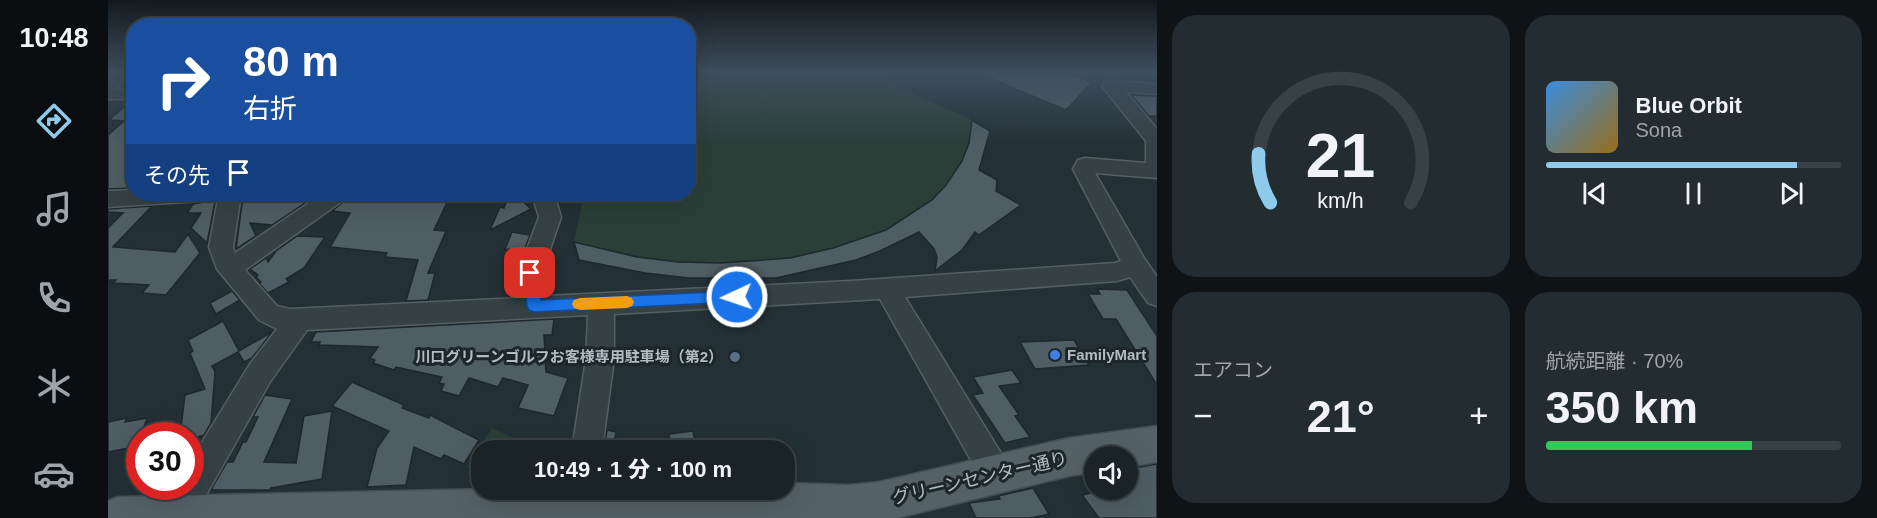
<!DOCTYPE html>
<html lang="ja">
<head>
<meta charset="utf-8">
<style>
  :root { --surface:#1a2428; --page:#232c30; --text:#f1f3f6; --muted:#9fa4a8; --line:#384145; --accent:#8ecaeb }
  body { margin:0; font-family:Arial,"Noto Sans JP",sans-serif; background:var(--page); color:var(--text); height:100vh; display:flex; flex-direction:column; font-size:22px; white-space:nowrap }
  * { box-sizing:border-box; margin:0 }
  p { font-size:20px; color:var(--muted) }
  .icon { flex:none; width:33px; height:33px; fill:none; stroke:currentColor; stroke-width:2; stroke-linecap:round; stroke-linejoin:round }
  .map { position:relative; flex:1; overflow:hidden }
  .side { display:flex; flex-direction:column; gap:15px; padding:15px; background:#0e1416; width:720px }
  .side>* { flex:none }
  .guide { position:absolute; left:18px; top:18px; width:570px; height:183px; border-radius:24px; box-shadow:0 6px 24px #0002,0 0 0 2px var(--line); background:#1a4fa0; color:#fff; overflow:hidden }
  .controls { position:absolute; left:976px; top:446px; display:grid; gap:12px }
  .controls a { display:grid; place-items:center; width:54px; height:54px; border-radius:50%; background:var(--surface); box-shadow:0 6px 24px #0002,0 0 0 2px var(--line); font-size:30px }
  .speed { position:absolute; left:18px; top:422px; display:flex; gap:12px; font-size:30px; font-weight:700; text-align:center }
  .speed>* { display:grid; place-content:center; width:78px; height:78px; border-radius:50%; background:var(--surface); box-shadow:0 6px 24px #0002,0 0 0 2px var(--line); line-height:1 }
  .speed .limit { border:9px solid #d22; background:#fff; color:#111 }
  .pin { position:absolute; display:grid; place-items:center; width:51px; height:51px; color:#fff; margin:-26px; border-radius:12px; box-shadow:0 3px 9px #0006 }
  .me { position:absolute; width:66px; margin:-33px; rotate:267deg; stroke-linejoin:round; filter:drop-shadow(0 0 4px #0008) }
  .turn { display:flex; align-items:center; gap:21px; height:126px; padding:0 18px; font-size:27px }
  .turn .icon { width:78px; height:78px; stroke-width:2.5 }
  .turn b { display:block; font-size:42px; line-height:51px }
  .then { display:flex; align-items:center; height:57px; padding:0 18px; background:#0003; gap:12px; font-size:22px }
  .big { font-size:45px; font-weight:800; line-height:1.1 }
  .side .card { flex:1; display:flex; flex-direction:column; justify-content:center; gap:9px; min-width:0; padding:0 21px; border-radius:24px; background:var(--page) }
  .side .dial { align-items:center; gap:0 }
  .dial svg { height:156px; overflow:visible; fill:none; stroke:var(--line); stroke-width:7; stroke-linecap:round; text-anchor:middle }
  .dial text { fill:var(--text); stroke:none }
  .song { display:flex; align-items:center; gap:18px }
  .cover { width:72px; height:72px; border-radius:9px; background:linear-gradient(135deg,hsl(210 70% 55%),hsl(40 70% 35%)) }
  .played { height:6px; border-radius:3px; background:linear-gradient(90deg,var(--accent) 85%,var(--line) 85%) }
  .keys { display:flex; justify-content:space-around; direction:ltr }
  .heat { display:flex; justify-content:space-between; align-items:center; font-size:33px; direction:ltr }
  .charge { height:9px; border-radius:4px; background:linear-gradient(90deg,#34c759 70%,var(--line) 0) }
  .side .tiles { flex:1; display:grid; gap:15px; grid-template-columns:repeat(2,1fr) }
  .trip { position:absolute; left:363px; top:440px; width:324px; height:60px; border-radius:24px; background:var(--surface); box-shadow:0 6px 24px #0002,0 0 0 2px var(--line); font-weight:800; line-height:60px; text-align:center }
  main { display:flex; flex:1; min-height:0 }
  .tabs { display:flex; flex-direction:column; width:108px; justify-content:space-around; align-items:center; background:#0a0e10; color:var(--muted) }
  .tabs .icon { width:42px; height:42px }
  .tabs .current { color:var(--accent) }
  .tabs b { font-size:27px; color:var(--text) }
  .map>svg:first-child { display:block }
  .green { fill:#2b3e38 }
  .building { fill:#4f5d64; stroke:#1e282d; stroke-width:1.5 }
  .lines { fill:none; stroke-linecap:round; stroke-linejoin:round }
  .minor-casing { stroke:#545f64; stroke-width:3 }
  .major-casing { stroke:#434d53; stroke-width:3 }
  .minor { fill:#364146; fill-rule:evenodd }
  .major { fill:#546166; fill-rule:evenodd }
  .route { fill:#1a73e8; stroke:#114b97; stroke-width:1.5 }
  .slow { fill:#f59e0b }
  .shop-dot { fill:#3f7fe0; stroke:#1c262b; stroke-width:2 }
  .service-dot { fill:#5c6f8a; stroke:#1c262b; stroke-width:2 }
  .labels { text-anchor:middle; stroke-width:6; stroke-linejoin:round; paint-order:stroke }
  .poi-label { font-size:15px; font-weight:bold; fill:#b1bcc3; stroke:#1c262b; text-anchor:start }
  .near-street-label { font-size:18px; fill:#b1bcc3; stroke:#1c262b }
</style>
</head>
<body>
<main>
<nav class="tabs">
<b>10:48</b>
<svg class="icon current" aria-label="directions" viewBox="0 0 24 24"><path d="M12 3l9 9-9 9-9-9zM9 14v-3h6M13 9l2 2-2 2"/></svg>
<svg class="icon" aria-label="music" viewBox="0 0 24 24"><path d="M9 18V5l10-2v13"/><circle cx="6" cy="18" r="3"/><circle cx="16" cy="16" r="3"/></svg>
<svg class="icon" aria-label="phone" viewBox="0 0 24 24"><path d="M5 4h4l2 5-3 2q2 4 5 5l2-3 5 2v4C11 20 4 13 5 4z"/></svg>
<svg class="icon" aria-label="climate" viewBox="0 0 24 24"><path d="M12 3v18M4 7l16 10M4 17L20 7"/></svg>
<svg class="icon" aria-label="car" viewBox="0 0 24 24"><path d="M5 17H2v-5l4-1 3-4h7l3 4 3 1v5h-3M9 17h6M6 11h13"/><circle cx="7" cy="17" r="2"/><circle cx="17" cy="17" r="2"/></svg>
</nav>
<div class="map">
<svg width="1049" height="518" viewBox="0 0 1049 518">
  <rect width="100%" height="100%" fill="#233036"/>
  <g class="green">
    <path d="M581,73H760L864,120C862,134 860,147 854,160C811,250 657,270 568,262C533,258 500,251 466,242L476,194H580Z"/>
    <path d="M384,428L432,450H374L373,475L359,467Z"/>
  </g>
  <g class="building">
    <path d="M870,73H960L984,82L958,110Z"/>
    <path d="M1023,95L1049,96V116H1041Z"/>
    <path d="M16,107H26V188L0,189V135L16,121L1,120Z"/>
    <path d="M864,120L882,131L871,170L889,180L888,191L913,205L871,235L867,232L854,250L827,271L829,257L826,249L811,232L772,251L748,260L668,278H581L537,273L471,260L466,242L529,257L570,262L613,263L682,258L725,248L778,230L824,200L838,185L854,161L861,143Z"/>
    <path d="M171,194H192L206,197L164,225L142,223L148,236L128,249L135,196L167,198Z"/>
    <path d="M303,194H343L326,230L338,231L320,273H327L320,300L298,301L310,260L277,257L279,253L222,247L242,213L224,211L240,198L293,202L300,201Z"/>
    <path d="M401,194H407L423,209L382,230L392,207L396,208Z"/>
    <path d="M107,195L108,197L99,243L83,228L93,213H79L85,204L102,201Z"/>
    <path d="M44,206L5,247L67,252L80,234L92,253L58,295L34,293L41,285L5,283L8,280H0V228L15,213L0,212V209Z"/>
    <path d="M404,232L422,235L416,251L397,249Z"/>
    <path d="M189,236L217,237L196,268L178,279L181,282L160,293L151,283L153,282L148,277L150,275L142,269L158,258L160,262L168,251Z"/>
    <path d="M989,289L1019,290L1049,336V385L1008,319H995L980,294H992Z"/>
    <path d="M124,291L132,300L108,314L102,303Z"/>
    <path d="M446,319L444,335H436L438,372L460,378L446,416L410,408L420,385L395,378L390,387L361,378L351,396L333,391L336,384L331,383L334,377L288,367L286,370L265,363L267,360L262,358L270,347L211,345L212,342H203L208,332Z"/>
    <path d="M115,321L131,351L164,332L144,358L136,362L130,352L104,366L107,372L103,423L96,435L82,439V435H72L77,395L97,389L82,353L85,351L80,340Z"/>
    <path d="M966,340L981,365L927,369L912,342Z"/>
    <path d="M904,370L913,383L891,386L911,415L907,416L922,437L897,443L865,395L875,393L865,377Z"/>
    <path d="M244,382L296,405L294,408L321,418L322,415L371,440L356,464L336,455L333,459L306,447L298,485L259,487L269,448L281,431L224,406Z"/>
    <path d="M157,395L184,399L156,462L188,463L196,416L224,411L214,479L163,488L162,490H103L119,462H125L135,442H138L150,417H145Z"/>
    <path d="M19,418L17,422L39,418L33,435H32L30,446L0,452V422Z"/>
    <path d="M499,430L508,432L505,450H496Z"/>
    <path d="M585,431L589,450H563L561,434Z"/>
    <path d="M1049,464V518H991L974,495L1000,489H1020V469Z"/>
    <path d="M925,488L941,514L923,518H868L861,503L892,499L890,496Z"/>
  </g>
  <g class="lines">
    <defs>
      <g id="minor">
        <path d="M5,73H23L7,89H26V99H0V76Z"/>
        <path d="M1003,81L1049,84V94L1018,92L1049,129V178L987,173L1036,258L1049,277V306L1040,303L1022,277L1009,281L797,297L899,463L904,474L899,485L888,490L877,485L772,299L506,314V359L494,450H464L478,359L480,315L199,330L162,382L85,518H50L68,486H82V462L142,364L169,329L151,320L109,269L101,247L111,194H133L125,247L127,253L214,194H240L237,199L137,270L169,306L182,309L413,298L410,273L431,217L424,194H446L453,217L434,273L438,296L743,281L1007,263L1013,261L965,169L970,160L977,158L1038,163V141L994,86L997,82Z"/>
        <path d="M26,190V194H104L101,199L93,201L0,207V191Z"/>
      </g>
      <path id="major" d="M1049,426V462L1020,467V456H987V472L961,476L789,518H0V501L10,497L383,489H676L678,483L742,485L771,482L961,438Z"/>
    </defs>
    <use href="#minor" class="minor-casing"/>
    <use href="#major" class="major-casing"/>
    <use href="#minor" class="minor"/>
    <use href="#major" class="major"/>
  </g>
  <linearGradient id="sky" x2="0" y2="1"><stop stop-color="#131a1e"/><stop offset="0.5" stop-color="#3f4e5d"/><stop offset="1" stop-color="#3f4e5d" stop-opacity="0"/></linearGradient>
  <rect width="1049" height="145" fill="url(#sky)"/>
  <path class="route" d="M422,268L429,273L433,300L629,291L634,292L636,297L634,301L629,302L426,312L421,310L419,306L415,273Z"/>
  <path class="slow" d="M519,296L524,298L526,302L524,306L519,308L472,310L466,308L464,304L466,300L472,298Z"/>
  <circle class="shop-dot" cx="947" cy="355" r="6"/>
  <circle class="service-dot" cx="627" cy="357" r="6"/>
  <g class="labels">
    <g class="poi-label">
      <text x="959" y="360">FamilyMart</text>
      <text x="615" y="362" text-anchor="end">川口グリーンゴルフお客様専用駐車場（第2）</text>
    </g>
    <g class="near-street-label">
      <text transform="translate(872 478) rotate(-13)" y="6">グリーンセンター通り</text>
    </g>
  </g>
</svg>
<div class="controls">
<a><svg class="icon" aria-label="sound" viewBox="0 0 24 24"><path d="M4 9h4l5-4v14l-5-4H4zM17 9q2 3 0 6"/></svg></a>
</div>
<div class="speed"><div class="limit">30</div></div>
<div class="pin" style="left:422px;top:273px;background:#d93025"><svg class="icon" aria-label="arrive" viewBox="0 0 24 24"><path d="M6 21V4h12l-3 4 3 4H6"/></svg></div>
<svg class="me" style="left:629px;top:297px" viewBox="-20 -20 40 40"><circle r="17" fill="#1a73e8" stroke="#fff" stroke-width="3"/><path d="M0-11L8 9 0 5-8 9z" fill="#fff"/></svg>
<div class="trip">10:49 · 1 分 · 100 m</div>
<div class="guide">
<div class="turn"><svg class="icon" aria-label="right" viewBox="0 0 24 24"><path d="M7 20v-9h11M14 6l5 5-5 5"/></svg><div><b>80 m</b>右折</div></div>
<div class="then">その先<svg class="icon" aria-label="arrive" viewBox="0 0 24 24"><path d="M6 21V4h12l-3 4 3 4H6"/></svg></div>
</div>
</div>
<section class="side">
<div class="tiles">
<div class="card dial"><svg viewBox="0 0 100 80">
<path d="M14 69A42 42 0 1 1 86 69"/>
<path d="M14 69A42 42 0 0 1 8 44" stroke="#8ecaeb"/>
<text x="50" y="56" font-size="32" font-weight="700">21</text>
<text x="50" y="72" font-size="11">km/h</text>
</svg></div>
<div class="card">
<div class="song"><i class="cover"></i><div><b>Blue Orbit</b><p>Sona</p></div></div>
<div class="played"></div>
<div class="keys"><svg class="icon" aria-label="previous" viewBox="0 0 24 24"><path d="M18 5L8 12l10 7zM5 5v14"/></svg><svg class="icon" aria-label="pause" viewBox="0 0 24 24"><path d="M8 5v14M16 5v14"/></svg><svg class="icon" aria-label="next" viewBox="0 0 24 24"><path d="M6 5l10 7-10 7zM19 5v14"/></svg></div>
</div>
<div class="card"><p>エアコン</p>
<div class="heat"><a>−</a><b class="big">21°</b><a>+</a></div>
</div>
<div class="card"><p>航続距離 · 70%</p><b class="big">350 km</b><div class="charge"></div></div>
</div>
</section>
</main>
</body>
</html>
